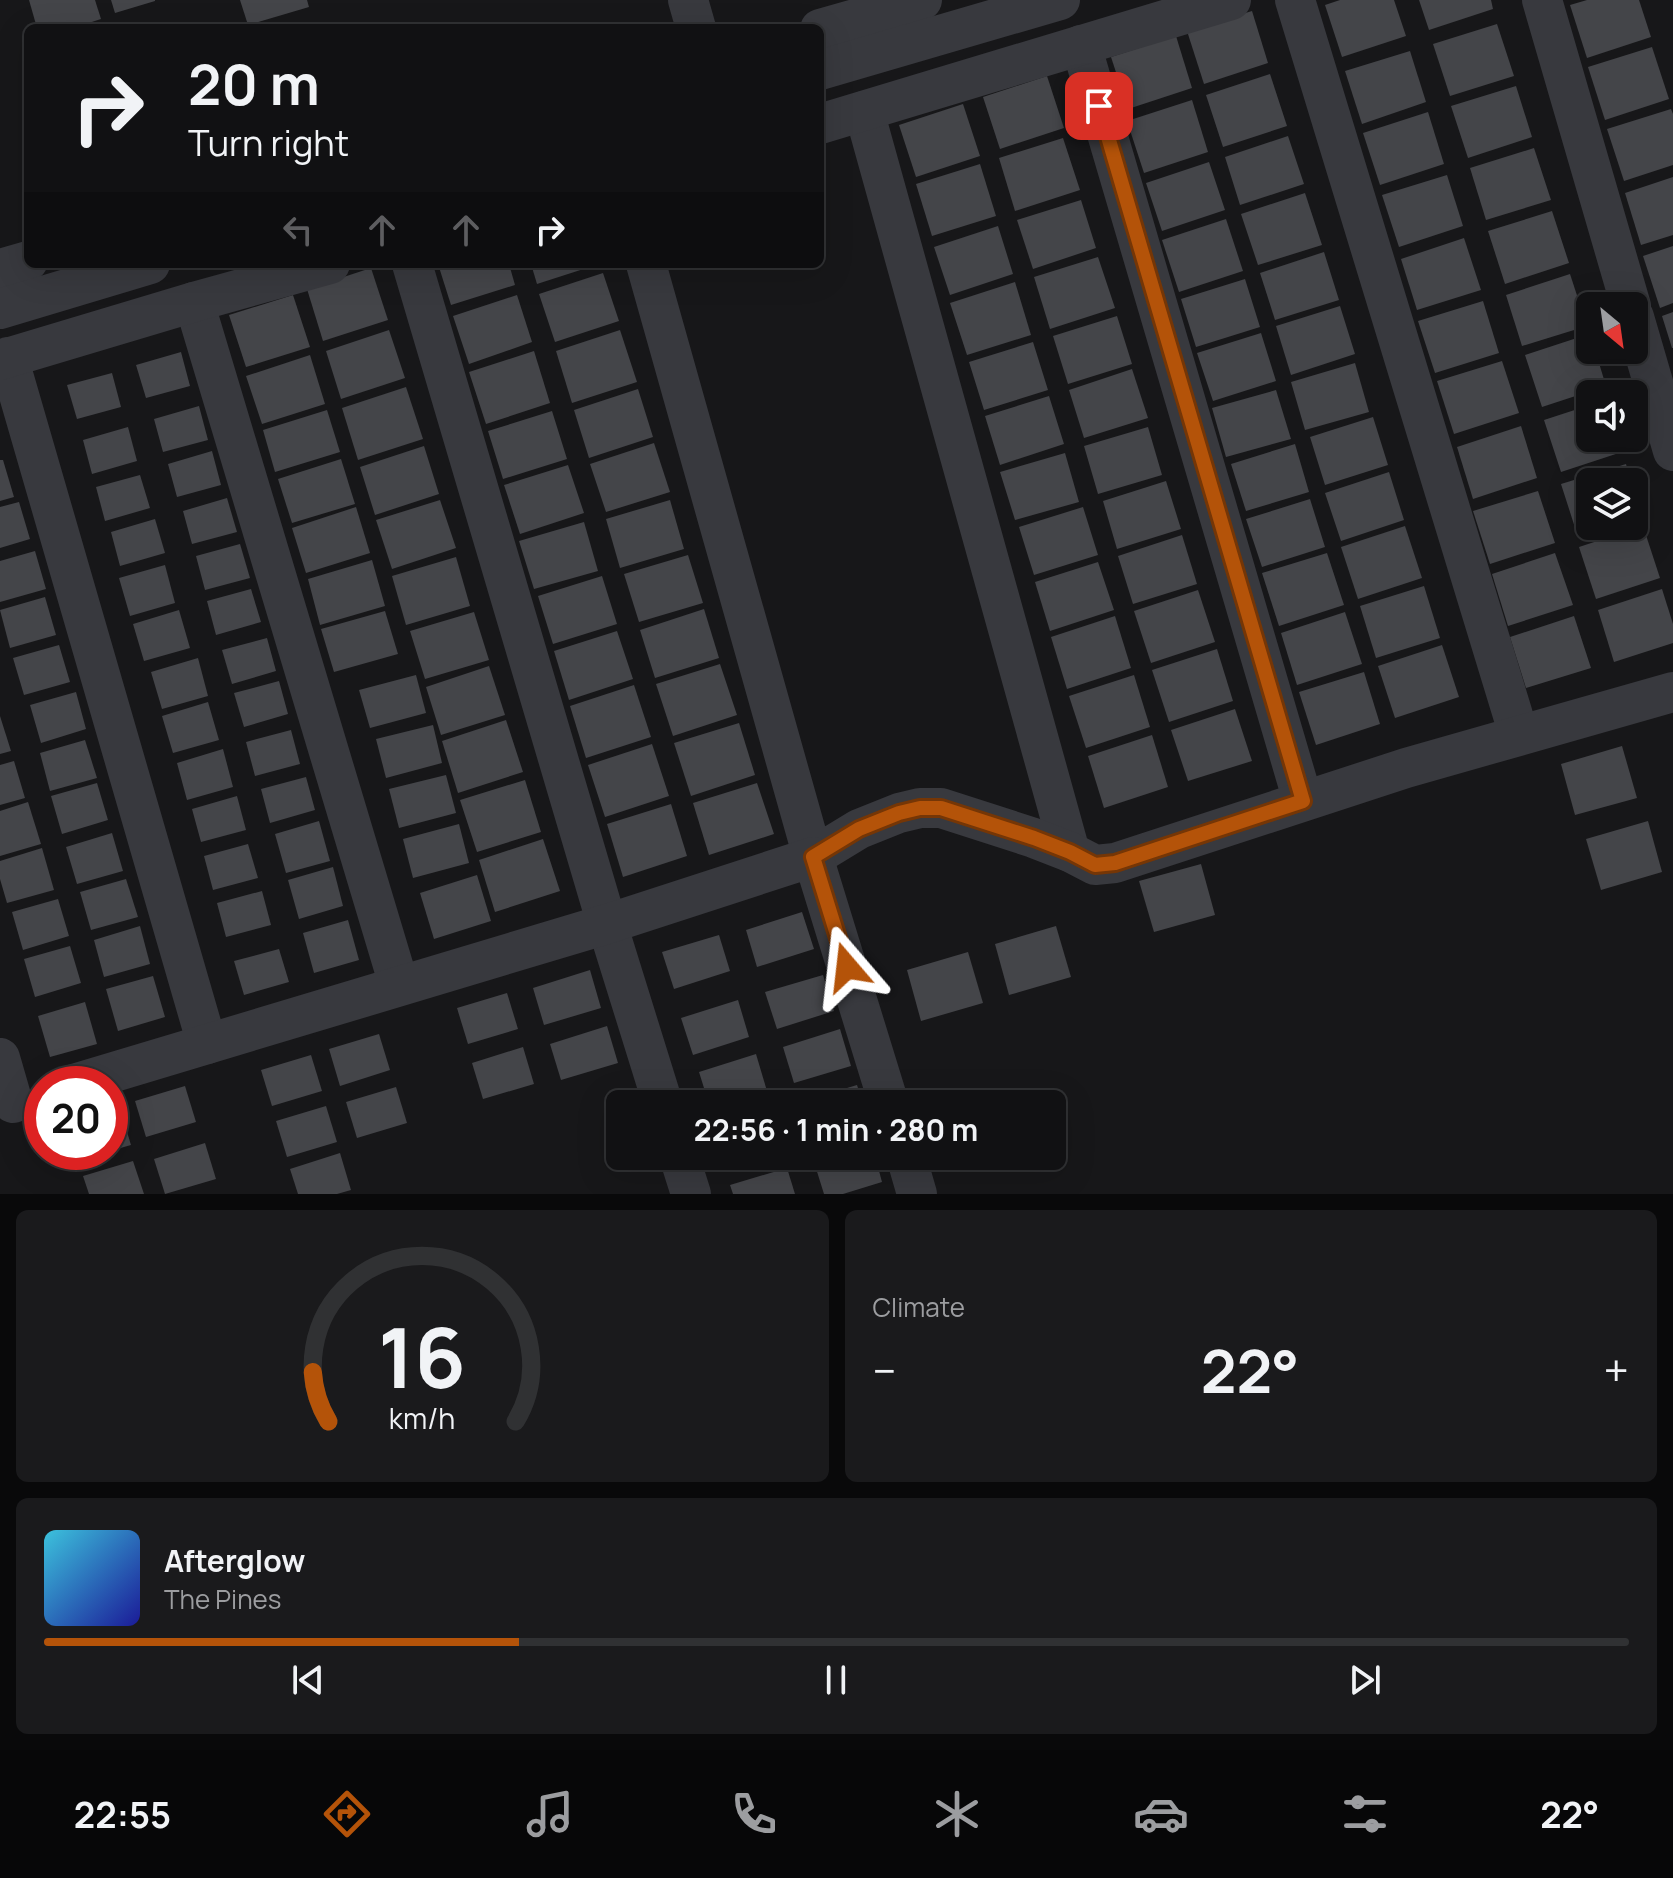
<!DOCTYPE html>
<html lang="en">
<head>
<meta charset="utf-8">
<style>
  :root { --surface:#111113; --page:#1a1a1c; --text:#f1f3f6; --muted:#9c9da0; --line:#303133; --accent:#b45309 }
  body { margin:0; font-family:Manrope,sans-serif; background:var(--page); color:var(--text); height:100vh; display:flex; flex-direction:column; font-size:30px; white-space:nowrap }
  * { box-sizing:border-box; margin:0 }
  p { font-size:26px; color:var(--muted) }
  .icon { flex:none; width:44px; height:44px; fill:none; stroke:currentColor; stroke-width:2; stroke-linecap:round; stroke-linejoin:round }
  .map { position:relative; height:1194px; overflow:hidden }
  .sheet { display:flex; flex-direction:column; gap:16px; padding:16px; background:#09090a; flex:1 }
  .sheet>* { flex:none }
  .banner { position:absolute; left:24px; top:24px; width:800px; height:244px; border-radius:12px; box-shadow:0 8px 32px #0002,0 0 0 2px var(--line); background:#111113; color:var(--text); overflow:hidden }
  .needle { width:52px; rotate:151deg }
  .controls { position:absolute; left:1576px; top:292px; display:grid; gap:16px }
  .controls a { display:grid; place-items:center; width:72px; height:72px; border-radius:12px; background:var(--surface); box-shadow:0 8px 32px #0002,0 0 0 2px var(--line); font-size:40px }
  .speed { position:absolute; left:24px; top:1066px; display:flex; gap:16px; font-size:40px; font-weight:700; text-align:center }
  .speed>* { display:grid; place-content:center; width:104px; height:104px; border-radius:50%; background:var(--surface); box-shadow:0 8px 32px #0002,0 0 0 2px var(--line); line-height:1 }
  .speed .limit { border:12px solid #d22; background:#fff; color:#111 }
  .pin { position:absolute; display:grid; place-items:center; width:68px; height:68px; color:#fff; margin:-34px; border-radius:16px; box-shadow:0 4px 12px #0006 }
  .me { position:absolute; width:88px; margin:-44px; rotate:343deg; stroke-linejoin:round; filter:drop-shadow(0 0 6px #0008) }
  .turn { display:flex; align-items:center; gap:28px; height:168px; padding:0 32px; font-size:36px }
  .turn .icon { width:104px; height:104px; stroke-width:2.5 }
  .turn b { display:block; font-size:56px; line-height:68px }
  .lanes { display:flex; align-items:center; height:76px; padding:0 32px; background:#0003; justify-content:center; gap:40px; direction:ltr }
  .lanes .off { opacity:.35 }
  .big { font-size:60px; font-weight:700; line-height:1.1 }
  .sheet .tile { flex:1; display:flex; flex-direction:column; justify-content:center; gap:12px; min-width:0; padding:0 28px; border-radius:12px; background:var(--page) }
  .sheet .dial { align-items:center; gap:0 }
  .dial svg { height:208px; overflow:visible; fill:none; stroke:var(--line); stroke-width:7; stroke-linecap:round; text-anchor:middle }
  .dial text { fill:var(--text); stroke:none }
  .song { display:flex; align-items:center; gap:24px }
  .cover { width:96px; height:96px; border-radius:12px; background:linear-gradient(135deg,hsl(190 70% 55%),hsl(240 70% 35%)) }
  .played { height:8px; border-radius:4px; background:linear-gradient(90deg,var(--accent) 30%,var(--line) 30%) }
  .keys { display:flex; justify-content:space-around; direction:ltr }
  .heat { display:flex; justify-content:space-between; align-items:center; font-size:44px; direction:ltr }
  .sheet .tiles { flex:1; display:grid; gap:16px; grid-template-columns:1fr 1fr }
  .tile:last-child { grid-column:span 2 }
  .trip { position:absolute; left:606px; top:1090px; width:460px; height:80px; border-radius:12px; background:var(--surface); box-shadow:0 8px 32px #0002,0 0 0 2px var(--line); font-weight:700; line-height:80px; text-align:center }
  .menu { display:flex; height:128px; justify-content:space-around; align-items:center; background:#070708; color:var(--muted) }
  .menu .icon { width:56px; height:56px }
  .menu .on { color:var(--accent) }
  .menu b { font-size:36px; color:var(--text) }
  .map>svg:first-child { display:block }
  .building { fill:#444549 }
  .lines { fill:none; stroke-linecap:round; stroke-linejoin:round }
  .minor { stroke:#38393e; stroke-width:40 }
  .route-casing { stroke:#753606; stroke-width:20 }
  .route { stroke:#b45309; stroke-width:14 }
</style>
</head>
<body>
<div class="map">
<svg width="1673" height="1194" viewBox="0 0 1673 1194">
  <rect width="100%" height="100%" fill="#171719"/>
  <g class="building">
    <path d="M29,0H95L101,19L73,28H37Z"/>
    <path d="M111,0H155V1L115,13Z"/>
    <path d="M240,0H307L309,7L248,25Z"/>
    <path d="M1340,0H1394L1406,36L1342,57L1325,5Z"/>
    <path d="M1419,0H1491L1493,9L1429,30Z"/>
    <path d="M1587,0H1639L1651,37L1587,58L1570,5Z"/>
    <path d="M1252,11L1268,63L1204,84L1187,31Z"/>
    <path d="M1497,24L1514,76L1450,96L1433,44Z"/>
    <path d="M1176,36L1192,88L1128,109L1111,57Z"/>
    <path d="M1652,47L1669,99L1605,120L1588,67Z"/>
    <path d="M1410,51L1426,102L1362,124L1345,71Z"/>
    <path d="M1270,74L1287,126L1223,147L1206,95Z"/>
    <path d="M1047,76L1064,128L1000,149L983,97Z"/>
    <path d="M1516,86L1532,137L1468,158L1451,106Z"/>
    <path d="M1192,100L1208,152L1144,173L1127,121Z"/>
    <path d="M963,104L980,156L916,177L899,125Z"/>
    <path d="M1671,109L1673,114V165L1624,181L1607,129Z"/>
    <path d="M1428,112L1444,164L1380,185L1363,133Z"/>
    <path d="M1288,136L1304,184L1240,205L1225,157Z"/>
    <path d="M1063,138L1080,190L1015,211L999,158Z"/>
    <path d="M1534,148L1551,200L1486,220L1470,168Z"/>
    <path d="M1209,162L1225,210L1162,231L1146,183Z"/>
    <path d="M980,164L996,216L932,236L916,184Z"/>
    <path d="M1447,175L1463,226L1399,247L1382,195Z"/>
    <path d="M1673,177V235L1641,245L1625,193Z"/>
    <path d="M1305,193L1322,245L1258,265L1241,214Z"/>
    <path d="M1081,200L1096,248L1033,269L1017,220Z"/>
    <path d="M1552,211L1569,263L1505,284L1488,231Z"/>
    <path d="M1226,219L1243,271L1179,292L1162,240Z"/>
    <path d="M998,226L1013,274L950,295L934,247Z"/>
    <path d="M1464,238L1481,290L1417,310L1401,259Z"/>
    <path d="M1673,246V303L1660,308L1643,256Z"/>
    <path d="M1324,252L1339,300L1275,320L1260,273Z"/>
    <path d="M1098,257L1115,308L1050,329L1034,277Z"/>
    <path d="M438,264H509L515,285L451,305Z"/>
    <path d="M531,264H596V265L537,284Z"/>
    <path d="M371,268L388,320L323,341L307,289Z"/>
    <path d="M603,273L619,321L555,342L539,294Z"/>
    <path d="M1570,274L1587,326L1522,346L1506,295Z"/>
    <path d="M1245,279L1260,327L1196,347L1181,299Z"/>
    <path d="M1015,282L1031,335L967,355L950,303Z"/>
    <path d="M293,295L310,347L246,367L229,315Z"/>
    <path d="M517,295L532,342L469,364L453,316Z"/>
    <path d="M1483,301L1499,353L1435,373L1418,321Z"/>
    <path d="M1340,306L1355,354L1291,375L1276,326Z"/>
    <path d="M1673,312V348H1672L1662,316Z"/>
    <path d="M1117,316L1132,364L1068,384L1053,336Z"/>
    <path d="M389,330L405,378L341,399L326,351Z"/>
    <path d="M620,330L637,382L572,403L556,351Z"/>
    <path d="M1261,333L1276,381L1213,401L1197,353Z"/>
    <path d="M1589,334L1590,350H1595L1606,386L1542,407L1525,355Z"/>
    <path d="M1033,342L1048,390L984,410L969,362Z"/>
    <path d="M534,351L550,403L486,424L469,372Z"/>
    <path d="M181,352L190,386L146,398L136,365Z"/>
    <path d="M310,355L325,404L262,424L246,376Z"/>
    <path d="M1502,361L1519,413L1454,434L1437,381Z"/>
    <path d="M1355,363L1369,412L1305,430L1291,382Z"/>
    <path d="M1132,369L1148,418L1084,438L1069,390Z"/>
    <path d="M112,373L121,407L77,419L67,385Z"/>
    <path d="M406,387L423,439L358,460L342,408Z"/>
    <path d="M638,389L653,437L589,458L574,410Z"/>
    <path d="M1276,390L1291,439L1226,457L1212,408Z"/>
    <path d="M1049,396L1064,444L1000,465L985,416Z"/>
    <path d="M1590,405V438H1621L1625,451L1561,472L1544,420Z"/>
    <path d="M199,406L208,440L163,452L154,419Z"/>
    <path d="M327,410L340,452L275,472L263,430Z"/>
    <path d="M552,411L567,459L503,479L488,431Z"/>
    <path d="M1373,417L1388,465L1325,485L1310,437Z"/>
    <path d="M1521,426L1537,478L1473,499L1457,447Z"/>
    <path d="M128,427L137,461L92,474L83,440Z"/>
    <path d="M1148,427L1162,475L1098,494L1084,446Z"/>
    <path d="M654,443L670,492L606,512L590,464Z"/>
    <path d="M1295,444L1309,492L1246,511L1231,464Z"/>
    <path d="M424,446L439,494L375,515L360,467Z"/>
    <path d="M212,451L221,485L177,497L168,464Z"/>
    <path d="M1065,453L1079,502L1015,520L1000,472Z"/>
    <path d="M341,459L355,504L292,523L278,479Z"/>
    <path d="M0,460H3L14,497L0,501Z"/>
    <path d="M1626,464L1631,482H1590V526L1609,527L1578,537L1561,484Z"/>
    <path d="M568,465L584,513L520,534L504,485Z"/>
    <path d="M1389,472L1404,520L1341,541L1325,493Z"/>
    <path d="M140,475L150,508L105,521L96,487Z"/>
    <path d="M1166,481L1181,529L1117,549L1103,501Z"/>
    <path d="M1538,491L1555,543L1490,564L1473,511Z"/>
    <path d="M227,498L237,532L192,544L183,511Z"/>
    <path d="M1310,499L1325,547L1262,567L1246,519Z"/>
    <path d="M440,500L456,548L392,569L376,520Z"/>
    <path d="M670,500L684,549L620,568L606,519Z"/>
    <path d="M19,502L30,539L0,548V507Z"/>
    <path d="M356,507L370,553L306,573L292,528Z"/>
    <path d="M1083,507L1098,555L1034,575L1019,527Z"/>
    <path d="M155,519L165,553L120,566L111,532Z"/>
    <path d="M584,522L598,571L534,589L519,541Z"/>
    <path d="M1405,526L1422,578L1358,599L1341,547Z"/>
    <path d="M1643,526L1660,578L1596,599L1579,547Z"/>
    <path d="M1182,535L1197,584L1133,604L1118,556Z"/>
    <path d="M240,544L250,578L205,590L196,556Z"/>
    <path d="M35,551L46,589L0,602V561Z"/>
    <path d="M1327,553L1344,605L1279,626L1262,573Z"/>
    <path d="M1555,553L1573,605L1508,626L1492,574Z"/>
    <path d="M688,555L703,603L639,622L624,574Z"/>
    <path d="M456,557L470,606L406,625L392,576Z"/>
    <path d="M372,560L385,606L320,625L308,579Z"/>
    <path d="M1098,562L1114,610L1050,631L1035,582Z"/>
    <path d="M165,565L175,603L130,616L119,578Z"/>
    <path d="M602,576L617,624L553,644L538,596Z"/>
    <path d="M1424,586L1440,638L1376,658L1360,606Z"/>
    <path d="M251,589L261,622L216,635L207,601Z"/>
    <path d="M1662,589L1673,624V643L1614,662L1598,610Z"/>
    <path d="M1198,590L1215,642L1151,663L1134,611Z"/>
    <path d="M45,597L56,635L10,648L0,610Z"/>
    <path d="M704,609L719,658L655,678L640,630Z"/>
    <path d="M179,610L190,648L144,661L133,624Z"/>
    <path d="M385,611L398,654L334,672L321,629Z"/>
    <path d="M474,612L489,660L425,679L410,631Z"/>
    <path d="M1345,612L1362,664L1297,685L1281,633Z"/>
    <path d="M1115,616L1131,668L1067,689L1051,637Z"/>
    <path d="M1574,616L1591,668L1526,688L1510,637Z"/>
    <path d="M617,631L633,679L569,700L554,651Z"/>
    <path d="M267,638L276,671L232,684L222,650Z"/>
    <path d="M59,645L70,682L24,695L13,658Z"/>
    <path d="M1442,645L1459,697L1395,718L1378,666Z"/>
    <path d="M1217,649L1233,701L1169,722L1152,670Z"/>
    <path d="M198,658L208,696L162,709L151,672Z"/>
    <path d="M720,664L737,715L673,736L656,684Z"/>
    <path d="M489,666L505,715L441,735L426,687Z"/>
    <path d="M1364,672L1380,724L1316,745L1299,692Z"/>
    <path d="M416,675L426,713L370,728L359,690Z"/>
    <path d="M1134,675L1150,727L1086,748L1069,696Z"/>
    <path d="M279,681L288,714L244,727L234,693Z"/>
    <path d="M634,685L651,737L586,758L570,706Z"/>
    <path d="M76,692L86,729L41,743L30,705Z"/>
    <path d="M208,702L219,740L173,753L162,716Z"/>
    <path d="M1235,709L1252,761L1188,781L1171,730Z"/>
    <path d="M0,716L11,751L0,754Z"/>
    <path d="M506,720L523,772L458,793L442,741Z"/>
    <path d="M739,723L755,775L691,796L674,743Z"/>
    <path d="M433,725L442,763L386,778L376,739Z"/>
    <path d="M291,730L300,764L255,776L246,742Z"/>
    <path d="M1152,735L1168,787L1104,808L1088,756Z"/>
    <path d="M85,740L97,778L50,791L40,753Z"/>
    <path d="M652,744L669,796L605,817L588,765Z"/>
    <path d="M1622,746L1637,798L1575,815L1561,764Z"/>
    <path d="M223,749L233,787L187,800L177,763Z"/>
    <path d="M14,761L25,798L0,805V765Z"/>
    <path d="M446,775L456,813L399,828L389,789Z"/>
    <path d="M306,777L315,810L270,823L261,789Z"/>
    <path d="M525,780L541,832L477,852L460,800Z"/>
    <path d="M97,783L108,820L62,834L51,796Z"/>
    <path d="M757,783L774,834L709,855L693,803Z"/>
    <path d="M237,796L246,830L201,842L192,809Z"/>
    <path d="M28,802L41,844L0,856V811Z"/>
    <path d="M671,804L687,856L623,877L607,824Z"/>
    <path d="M319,821L330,861L286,873L275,834Z"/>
    <path d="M1648,821L1662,872L1601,890L1586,839Z"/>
    <path d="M459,824L469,863L413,878L403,839Z"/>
    <path d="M112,833L123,871L77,884L66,847Z"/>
    <path d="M543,839L560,891L495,912L479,860Z"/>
    <path d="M248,844L258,878L213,890L204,856Z"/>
    <path d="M42,848L54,890L7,903L0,879V861Z"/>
    <path d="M1201,864L1215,915L1154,932L1139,881Z"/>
    <path d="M333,867L343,906L299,919L288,880Z"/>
    <path d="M477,875L491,921L434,939L420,893Z"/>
    <path d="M126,879L138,917L91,930L80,892Z"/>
    <path d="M262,891L271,925L226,937L217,903Z"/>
    <path d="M58,899L69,936L23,950L12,912Z"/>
    <path d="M802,912L814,949L757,967L746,930Z"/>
    <path d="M348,920L359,960L314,973L303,933Z"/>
    <path d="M140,926L150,964L104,977L94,940Z"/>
    <path d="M1056,926L1071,977L1009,995L995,944Z"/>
    <path d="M719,935L730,971L674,989L662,952Z"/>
    <path d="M70,946L81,983L35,997L24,959Z"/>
    <path d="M279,949L289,982L244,995L234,961Z"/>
    <path d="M968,952L983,1003L921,1021L907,970Z"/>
    <path d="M590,970L601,1008L544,1025L533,988Z"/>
    <path d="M823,975L834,1011L777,1029L765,992Z"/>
    <path d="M153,976L165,1017L118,1031L106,989Z"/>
    <path d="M507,993L518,1029L468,1044L457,1008Z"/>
    <path d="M738,1000L749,1037L693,1055L681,1018Z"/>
    <path d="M85,1002L97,1044L50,1057L38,1016Z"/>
    <path d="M607,1026L618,1063L561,1080L550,1044Z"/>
    <path d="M840,1029L851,1066L794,1083L783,1047Z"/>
    <path d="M379,1034L390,1070L340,1086L329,1049Z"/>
    <path d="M523,1047L534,1084L483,1099L472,1063Z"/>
    <path d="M756,1054L767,1091L724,1104H709L699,1072Z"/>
    <path d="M311,1055L322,1091L272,1106L261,1070Z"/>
    <path d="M857,1085L863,1104H797V1103Z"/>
    <path d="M185,1086L196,1122L146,1137L135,1101Z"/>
    <path d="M396,1087L407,1123L357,1138L346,1102Z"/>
    <path d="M326,1106L337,1142L287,1157L276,1121Z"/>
    <path d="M120,1109L131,1145L110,1151V1112Z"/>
    <path d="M205,1143L216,1179L165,1194L154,1159Z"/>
    <path d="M340,1153L351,1190L337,1194H298L290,1169Z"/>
    <path d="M725,1156H760V1157L728,1167Z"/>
    <path d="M835,1156H875L882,1182L843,1194H824L814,1162Z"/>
    <path d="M133,1161L144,1194H89L83,1176Z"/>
    <path d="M787,1168L795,1194H733L730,1185Z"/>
  </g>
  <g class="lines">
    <g class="minor">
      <path d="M688,0L696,28"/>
      <path d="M1295,0L1519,735"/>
      <path d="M1542,0L1631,306"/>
      <path d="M820,29L922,0"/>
      <path d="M1081,45L1303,801"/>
      <path d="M820,70L1060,0"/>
      <path d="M864,111L1070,852"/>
      <path d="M820,124L1231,0"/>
      <path d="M412,264L607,924L663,1104"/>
      <path d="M646,264L813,857L859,829L899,813L920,808H941L1034,838L1070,852L1095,865L1115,863L1406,768L1673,692"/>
      <path d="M0,269L28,261"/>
      <path d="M194,302L399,985"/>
      <path d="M0,309L150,264"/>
      <path d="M1634,317L1673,451"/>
      <path d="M8,357L207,1044"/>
      <path d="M0,360L194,302L330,264"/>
      <path d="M0,1058L13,1103"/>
      <path d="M74,1084L607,924L813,857L889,1104"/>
      <path d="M679,1156L691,1194"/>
      <path d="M906,1156L917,1194"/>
    </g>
  </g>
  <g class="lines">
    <defs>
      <path id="route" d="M847,967L813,857L859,829L899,813L920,808H941L1034,838L1070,852L1095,865L1115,863L1303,801L1099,106"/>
    </defs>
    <use href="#route" class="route-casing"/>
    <use href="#route" class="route"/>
  </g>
</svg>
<div class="controls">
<a><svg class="needle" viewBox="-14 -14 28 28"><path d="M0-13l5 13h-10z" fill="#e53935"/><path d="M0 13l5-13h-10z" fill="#9c9da0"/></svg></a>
<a><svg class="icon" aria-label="sound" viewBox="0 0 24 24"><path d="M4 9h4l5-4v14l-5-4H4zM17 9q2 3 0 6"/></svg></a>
<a><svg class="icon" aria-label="layers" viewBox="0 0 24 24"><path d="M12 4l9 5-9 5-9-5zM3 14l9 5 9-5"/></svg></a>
</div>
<div class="speed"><div class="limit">20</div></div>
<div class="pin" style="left:1099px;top:106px;background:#d93025"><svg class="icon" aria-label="arrive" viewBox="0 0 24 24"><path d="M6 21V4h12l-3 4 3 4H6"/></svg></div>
<svg class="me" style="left:847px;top:967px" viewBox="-20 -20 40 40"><path d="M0-17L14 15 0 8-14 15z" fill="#b45309" stroke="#fff" stroke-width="4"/></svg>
<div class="trip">22:56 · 1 min · 280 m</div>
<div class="banner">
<div class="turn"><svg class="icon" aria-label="right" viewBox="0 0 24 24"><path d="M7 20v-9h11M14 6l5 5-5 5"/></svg><div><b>20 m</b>Turn right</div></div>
<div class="lanes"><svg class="icon off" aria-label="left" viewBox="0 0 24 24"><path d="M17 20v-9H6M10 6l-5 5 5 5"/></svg><svg class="icon off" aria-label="ahead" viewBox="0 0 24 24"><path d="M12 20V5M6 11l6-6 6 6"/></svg><svg class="icon off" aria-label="ahead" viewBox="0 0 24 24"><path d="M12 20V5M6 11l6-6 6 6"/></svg><svg class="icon" aria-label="right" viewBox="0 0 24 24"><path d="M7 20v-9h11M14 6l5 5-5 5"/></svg></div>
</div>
</div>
<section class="sheet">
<div class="tiles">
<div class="tile dial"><svg viewBox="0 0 100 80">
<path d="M14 69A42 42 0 1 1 86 69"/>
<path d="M14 69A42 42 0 0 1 8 50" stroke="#b45309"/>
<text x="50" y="56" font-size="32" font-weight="700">16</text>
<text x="50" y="72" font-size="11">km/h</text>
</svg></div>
<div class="tile"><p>Climate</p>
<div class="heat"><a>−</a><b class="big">22°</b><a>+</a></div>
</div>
<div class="tile">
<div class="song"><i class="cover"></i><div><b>Afterglow</b><p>The Pines</p></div></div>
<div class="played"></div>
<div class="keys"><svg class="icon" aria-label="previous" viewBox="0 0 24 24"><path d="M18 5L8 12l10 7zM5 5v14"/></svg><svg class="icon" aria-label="pause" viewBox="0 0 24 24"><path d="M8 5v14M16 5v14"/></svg><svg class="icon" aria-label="next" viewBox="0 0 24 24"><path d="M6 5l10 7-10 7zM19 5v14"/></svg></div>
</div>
</div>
</section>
<nav class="menu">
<b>22:55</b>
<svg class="icon on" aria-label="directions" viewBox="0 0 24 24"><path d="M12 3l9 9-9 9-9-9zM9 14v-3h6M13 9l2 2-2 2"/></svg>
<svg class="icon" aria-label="music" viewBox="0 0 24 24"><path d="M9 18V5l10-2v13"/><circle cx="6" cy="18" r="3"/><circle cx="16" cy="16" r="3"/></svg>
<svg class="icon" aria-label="phone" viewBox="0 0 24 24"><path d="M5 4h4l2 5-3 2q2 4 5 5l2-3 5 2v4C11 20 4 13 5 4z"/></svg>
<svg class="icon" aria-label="climate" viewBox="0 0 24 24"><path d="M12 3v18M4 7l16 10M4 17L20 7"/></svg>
<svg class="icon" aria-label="car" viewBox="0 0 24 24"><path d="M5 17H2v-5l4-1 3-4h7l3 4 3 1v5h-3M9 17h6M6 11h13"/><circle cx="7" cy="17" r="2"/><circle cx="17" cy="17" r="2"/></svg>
<svg class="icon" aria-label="filters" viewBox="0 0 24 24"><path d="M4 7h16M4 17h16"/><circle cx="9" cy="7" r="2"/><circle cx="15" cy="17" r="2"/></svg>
<b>22°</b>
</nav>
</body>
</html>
